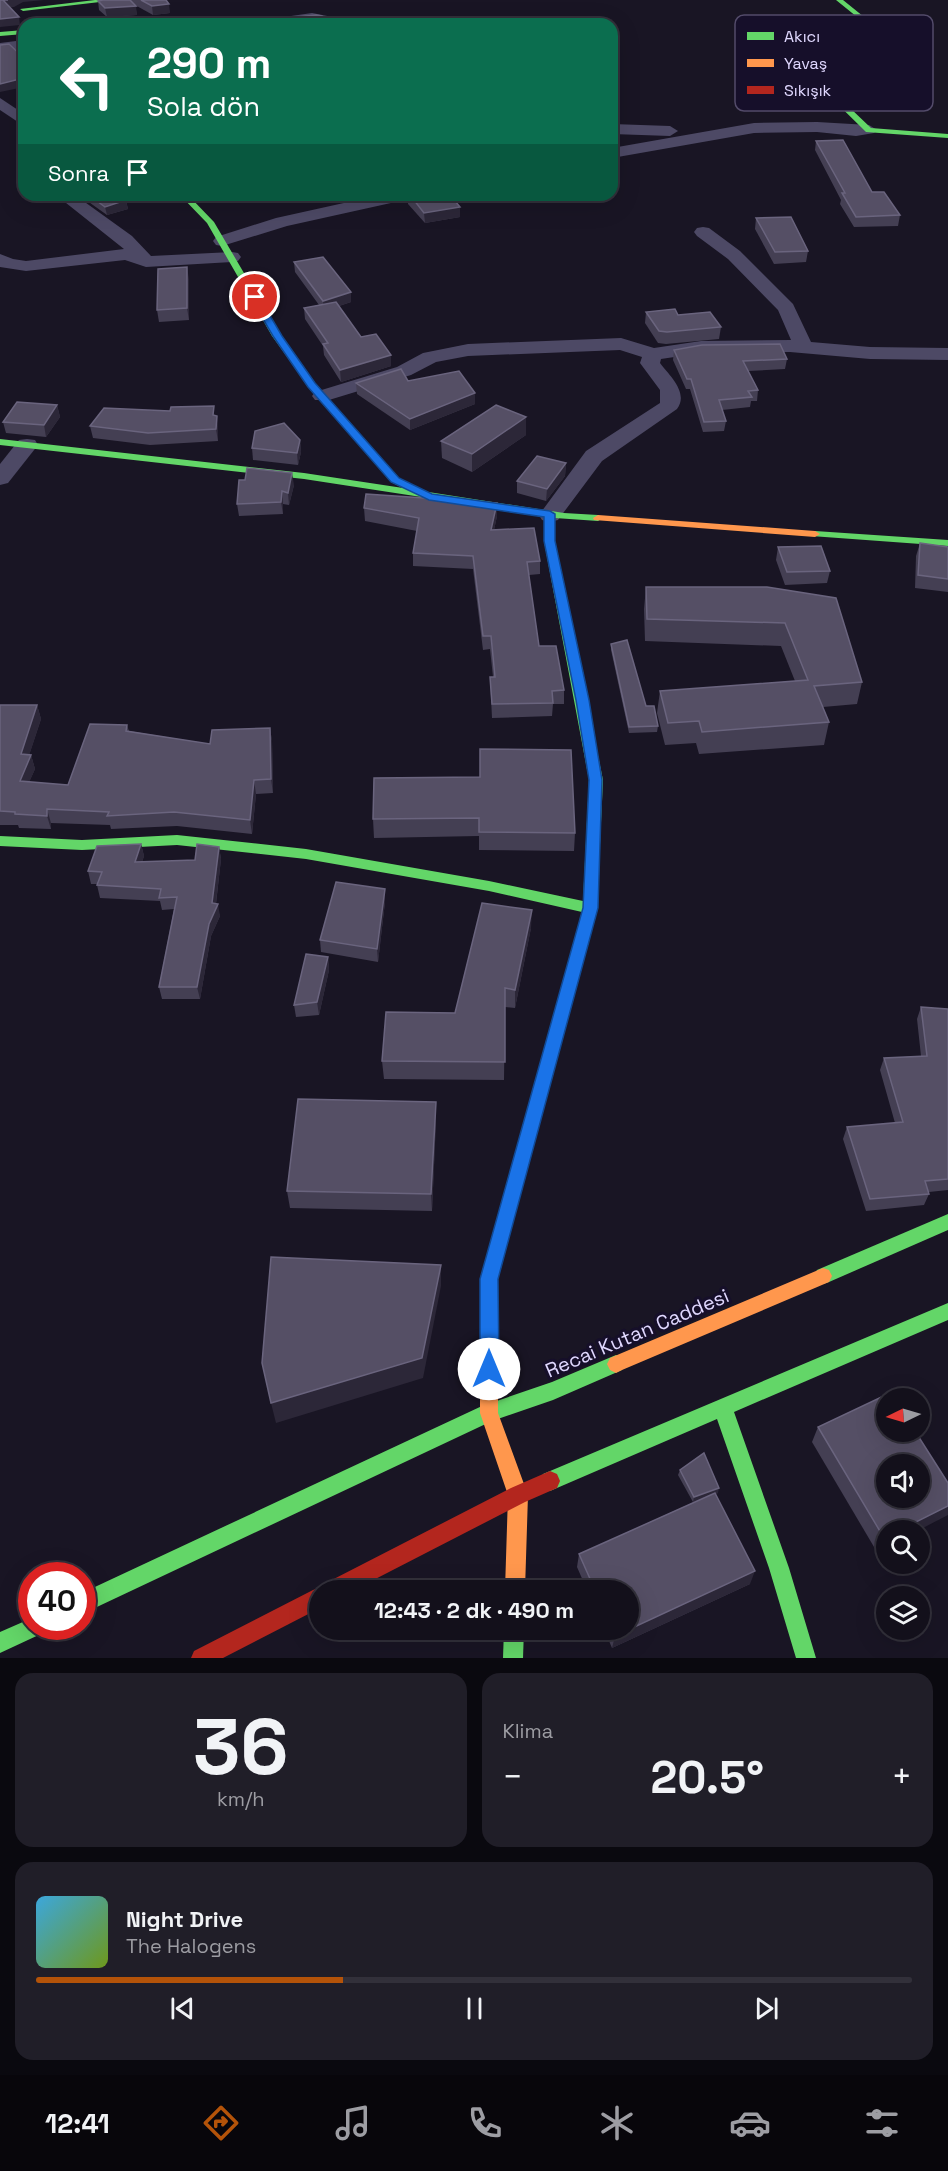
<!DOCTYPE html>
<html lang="tr">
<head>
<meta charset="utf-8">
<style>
  :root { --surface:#13101b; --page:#201e28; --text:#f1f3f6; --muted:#9d9da3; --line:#32303a; --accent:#b45309 }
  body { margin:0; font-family:"Space Grotesk",sans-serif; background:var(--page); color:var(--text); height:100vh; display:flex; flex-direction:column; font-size:22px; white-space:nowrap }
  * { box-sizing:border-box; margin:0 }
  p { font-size:20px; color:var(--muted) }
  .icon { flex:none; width:33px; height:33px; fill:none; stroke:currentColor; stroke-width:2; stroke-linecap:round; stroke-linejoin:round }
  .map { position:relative; height:1658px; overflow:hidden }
  .details { display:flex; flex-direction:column; gap:15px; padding:15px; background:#0a090f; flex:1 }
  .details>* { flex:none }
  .guide { position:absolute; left:18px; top:18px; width:600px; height:183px; border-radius:18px; box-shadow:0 6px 24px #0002,0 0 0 2px var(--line); background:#0b6e4f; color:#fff; overflow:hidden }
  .needle { width:39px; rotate:265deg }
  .tools { position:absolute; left:876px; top:1388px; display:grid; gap:12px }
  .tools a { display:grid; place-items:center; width:54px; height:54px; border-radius:50%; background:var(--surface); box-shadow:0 6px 24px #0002,0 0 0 2px var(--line); font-size:30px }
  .speed { position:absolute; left:18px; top:1562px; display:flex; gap:12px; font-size:30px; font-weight:700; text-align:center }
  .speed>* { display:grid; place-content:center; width:78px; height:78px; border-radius:50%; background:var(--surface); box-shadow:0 6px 24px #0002,0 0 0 2px var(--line); line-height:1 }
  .speed .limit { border:9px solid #d22; background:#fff; color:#111 }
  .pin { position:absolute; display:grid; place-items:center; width:51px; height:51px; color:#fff; margin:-26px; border:3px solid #fff; border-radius:50%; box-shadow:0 2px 6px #0007 }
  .me { position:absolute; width:66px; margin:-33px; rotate:0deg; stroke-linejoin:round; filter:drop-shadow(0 0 4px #0008) }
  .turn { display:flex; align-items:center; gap:21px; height:126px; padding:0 30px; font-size:27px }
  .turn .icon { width:78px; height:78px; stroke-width:2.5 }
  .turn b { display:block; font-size:42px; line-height:51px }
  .then { display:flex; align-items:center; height:57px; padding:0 30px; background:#0003; gap:12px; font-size:22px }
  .big { font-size:45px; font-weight:600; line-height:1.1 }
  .details .card { flex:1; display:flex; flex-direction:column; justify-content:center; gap:9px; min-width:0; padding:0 21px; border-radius:18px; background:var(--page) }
  .details .dial { align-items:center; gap:0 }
  .dial b { font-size:78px; line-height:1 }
  .song { display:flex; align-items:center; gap:18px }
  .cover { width:72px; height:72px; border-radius:9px; background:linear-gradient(135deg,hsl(200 70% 55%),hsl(80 70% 35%)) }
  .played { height:6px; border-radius:3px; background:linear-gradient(90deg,var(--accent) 35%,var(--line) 35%) }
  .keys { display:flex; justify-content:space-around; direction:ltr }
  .heat { display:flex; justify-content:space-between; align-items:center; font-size:33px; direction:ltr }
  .details .tiles { flex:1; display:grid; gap:15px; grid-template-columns:1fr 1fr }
  .card:last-child { grid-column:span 2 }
  .trip { position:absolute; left:309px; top:1580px; width:330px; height:60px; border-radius:30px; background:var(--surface); box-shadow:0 6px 24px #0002,0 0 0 2px var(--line); font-weight:600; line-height:60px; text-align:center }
  .tab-bar { display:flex; height:96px; justify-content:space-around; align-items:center; background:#08060b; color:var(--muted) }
  .tab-bar .icon { width:42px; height:42px }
  .tab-bar .current { color:var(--accent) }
  .tab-bar b { font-size:27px; color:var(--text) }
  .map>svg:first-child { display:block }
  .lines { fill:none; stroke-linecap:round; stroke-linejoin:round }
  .street { fill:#4d4965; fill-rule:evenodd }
  .fast { fill:#63d668; fill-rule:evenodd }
  .slow { fill:#ff974d; fill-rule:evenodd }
  .jam { fill:#b3261e; fill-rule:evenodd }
  .wall { fill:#443f53 }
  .shaded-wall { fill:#2c2738 }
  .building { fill:#554f65; stroke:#6a647e; stroke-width:1.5; fill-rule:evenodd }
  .route { fill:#1a73e8; stroke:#114b97; stroke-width:1.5 }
  .labels { text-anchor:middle; stroke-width:6; stroke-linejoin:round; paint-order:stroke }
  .near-street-label { font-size:20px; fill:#e0d8ff; stroke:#160f2a }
  .key { fill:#160f2a; stroke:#534b6a; stroke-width:1.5 }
  .key-label { font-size:16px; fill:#e0d8ff }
</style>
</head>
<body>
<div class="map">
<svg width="948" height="1658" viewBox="0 0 948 1658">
  <rect width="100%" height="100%" fill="#191524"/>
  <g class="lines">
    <g class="street">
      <path d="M312,13L353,21L355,24H327L312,21L291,24H256L263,20Z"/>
      <path d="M24,40V48L0,51V43Z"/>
      <path d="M0,98L24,114V126L0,110Z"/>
      <path d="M817,122L869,125L877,130L874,133L856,136L817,132L754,133L612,158V148L754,123Z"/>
      <path d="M612,124L670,126L678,131L670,136L612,134Z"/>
      <path d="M56,195H75L132,236L151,256L232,252L238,253L241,257L238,261L232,262L146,267L125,260L26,271L0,267V254L13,259L26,261L124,249Z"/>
      <path d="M380,195H411L409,199L287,226L222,246L216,245L213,241L216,237L276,218Z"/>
      <path d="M703,227L709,228L740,251L793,304L811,342L870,347L948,348V360L870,359L790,352L701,353L661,359L660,363C670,376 689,393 677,409L602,461L558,520L550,522L542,520L539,515L586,451L660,403V390L640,363L642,357L620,350L468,356L436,362L411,375L329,400H315L312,396L315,392L397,367L423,353L468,344L621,338L654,348L701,341L791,340L778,310L728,259L697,236L694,232L697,228Z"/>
      <path d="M27,439L35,440L38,445L8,483L0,485V464L19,440Z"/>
    </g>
    <g class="fast">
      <path d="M95,0H117L23,11L20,9Z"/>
      <path d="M836,0H843L869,21L804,55L806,66L871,128L948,134V138L866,132L801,68L798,53L862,21Z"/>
      <path d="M24,30V34L0,36V32Z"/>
      <path d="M180,195H188L214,222L281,336L315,383L399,478L422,491L564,513L598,515L603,518L598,521L555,518L554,541L603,780L597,908L523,1185L521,1190L515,1192L509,1190L507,1185L582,912L489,891L306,859L177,845L82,850L0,846V836L82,840L177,835L306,849L489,881L583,901L589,780L544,541L545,516L304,479L0,445V439L304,473L403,488L391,482L309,387L272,336L207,223Z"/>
      <path d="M815,531L948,540V546L811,536V532Z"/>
      <path d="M948,1214V1230L829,1282L823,1284L817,1282L814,1276L817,1270Z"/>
      <path d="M948,1303V1320L734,1412L789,1568L816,1658H796L769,1568L717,1419L550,1491L543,1488L540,1481L543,1474Z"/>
      <path d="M616,1355L622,1358L625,1364L622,1370L553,1400L492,1421L82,1614V1593L482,1406L552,1382Z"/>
      <path d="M32,1618V1626H46L43,1633L0,1653V1632Z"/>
      <path d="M504,1629H524L523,1658H503Z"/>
    </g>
    <g class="slow">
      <path d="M598,515L815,531L820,534L815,537L594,520L593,518Z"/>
      <path d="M515,1178L521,1180L523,1185L498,1279V1413L528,1495L525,1590H505L508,1495L480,1413V1279L507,1185L509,1180Z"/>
      <path d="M823,1268L829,1270L832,1276L829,1282L622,1370L616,1373L610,1370L607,1364L610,1358Z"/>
    </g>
    <path class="jam" d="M550,1471L557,1474L560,1481L557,1488L525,1502L354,1590H320V1608L223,1658H191L194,1651L313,1590L320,1587L324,1588L326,1583L511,1488Z"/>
  </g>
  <g class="wall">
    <path d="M103,0H166L170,13L153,15L135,5L137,15L107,17L99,10L98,1Z"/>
    <path d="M287,18L327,24H288Z"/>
    <path d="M816,141L872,192L900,215L898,226L854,227L840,204L841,200L815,150Z"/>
    <path d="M79,195H153L126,201L128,209L107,215Z"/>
    <path d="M408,195H450L460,207V217L425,223L408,204Z"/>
    <path d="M756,218L808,251L806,262L774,264L755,229Z"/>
    <path d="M294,262L351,302L339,306L361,337L391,366L341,382L324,355L323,346L305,319L304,308L319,305L295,272Z"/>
    <path d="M189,279V320L159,322L157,310Z"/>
    <path d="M646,312L678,315L721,327L719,339L666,344L658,343L645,323Z"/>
    <path d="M674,350L787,359L785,369L748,371L758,390L757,401H751L750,407L722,410L726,421L724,431L703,432L690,389H686L673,360Z"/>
    <path d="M408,381L475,404L410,430L357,394L356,383Z"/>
    <path d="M57,405L60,417L46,437L6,433L3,422Z"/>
    <path d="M215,415L218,428V441L150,445L93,438L90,426Z"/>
    <path d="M526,435L472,472L442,458L441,441Z"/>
    <path d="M300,440L301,452L298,465L253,460L252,448Z"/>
    <path d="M566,463L565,476L546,501L517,493V481Z"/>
    <path d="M294,485L289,505L283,504V514L239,516L237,504Z"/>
    <path d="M364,508L497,516L494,530L540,561V574L529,575L539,646L564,690V704H553L552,716L492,718L490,677H493L490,649L483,650L473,569L413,566V553L417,531L365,521Z"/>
    <path d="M920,543L948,547V592L915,588L916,556Z"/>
    <path d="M778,547L830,571L827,583L785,585L776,560Z"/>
    <path d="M646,587H767L862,682L857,704L823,707L829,722L824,745L699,754L696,743L665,745L657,713L660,691L795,681L781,646L645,641L644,609Z"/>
    <path d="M611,644L646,706L658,726L657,732L629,733L611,650Z"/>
    <path d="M0,705H37L41,719L29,755H31L35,769L29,782L68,785L127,725L129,731L210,744L270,728L272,741L273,793L256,794L252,834L177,826L111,829L110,825L51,823V829L19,828L18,825H0Z"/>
    <path d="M374,778L575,833L574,851L479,850V836L374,838L373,819Z"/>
    <path d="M141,844L144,856L142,862L195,860L219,847L221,859L216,904L220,916L211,936L200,999H162L159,987L174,909L162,910L160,901L100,898L97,885L98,884H91L88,871Z"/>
    <path d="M385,889V902L378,962L321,952L320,940Z"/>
    <path d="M531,928L515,1008L505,1007L504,1080L384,1079L382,1061L455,1013Z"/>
    <path d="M328,957L329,970L319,1015L296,1017L294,1005Z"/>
    <path d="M921,1007L948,1009V1190L929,1192V1194L924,1205L866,1211L843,1139L847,1127L895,1123L880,1070L884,1058L921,1056L917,1019Z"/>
    <path d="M436,1120L432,1211L290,1208L287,1191Z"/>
    <path d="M818,1427L886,1530V1547L877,1552L812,1442Z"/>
    <path d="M680,1470L718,1493L715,1494L750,1584L612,1648L604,1629H628V1590H587L577,1567L579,1554L701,1499L693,1502L678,1475Z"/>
  </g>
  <g class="shaded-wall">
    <path d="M3,0H44L23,2L14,7L5,8Z"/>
    <path d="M169,4L170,13L153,15L152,6Z"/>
    <path d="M136,6L137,15L107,17L105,8Z"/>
    <path d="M19,17L20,25L0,27V19Z"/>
    <path d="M24,78V87L0,92V84Z"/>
    <path d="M117,195H153L126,201L128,209L107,215L105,207Z"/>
    <path d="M460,207V217L425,223L424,213Z"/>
    <path d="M187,267L189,279V320L187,308Z"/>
    <path d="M351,292V302L324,311L323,301Z"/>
    <path d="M391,355V366L341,382L340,370Z"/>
    <path d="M475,393V404L410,430V419Z"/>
    <path d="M57,405L60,417L46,437L44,425Z"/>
    <path d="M217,416L218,428V441L216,429Z"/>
    <path d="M526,417V435L472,472V454Z"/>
    <path d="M300,440L301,452L298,465L297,453Z"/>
    <path d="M566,463L565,476L546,501L547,489Z"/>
    <path d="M292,473L294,485L289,505L288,493Z"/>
    <path d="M282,491L283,504V514L281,502Z"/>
    <path d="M497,503V516L491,544V530Z"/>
    <path d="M37,705L41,719L25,768L21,754Z"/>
    <path d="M270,728L272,741L273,793L271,779Z"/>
    <path d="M31,755L35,769L24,794L20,781Z"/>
    <path d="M254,780L256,794L252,834L250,820Z"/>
    <path d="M47,809L51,823V829L47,816Z"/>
    <path d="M141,844L144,856L138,874L135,862Z"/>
    <path d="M219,847L221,859L215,911L218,904L220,916L211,936L200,999L197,987L212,903Z"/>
    <path d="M385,889V902L378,962L377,949Z"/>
    <path d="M532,910L531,928L515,1008V990Z"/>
    <path d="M328,957L329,970L319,1015L317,1002Z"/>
    <path d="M436,1102V1120L432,1211L431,1194Z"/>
    <path d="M441,1265V1286L423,1378L276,1423L271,1403Z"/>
    <path d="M719,1488L718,1493L693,1502L694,1497Z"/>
    <path d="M948,1506V1515L919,1530H900Z"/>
    <path d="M886,1537V1547L877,1552L884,1538Z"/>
    <path d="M755,1571L750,1584L612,1648L615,1636Z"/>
  </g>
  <g class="building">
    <path d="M0,0H8H3L19,17L0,19Z"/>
    <path d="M103,0H130L136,6L105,8L98,1Z"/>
    <path d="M141,0H166L169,4L152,6Z"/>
    <path d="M316,15L322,16L327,24H295L287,18Z"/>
    <path d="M9,44L24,58V78L0,84V45Z"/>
    <path d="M843,140L872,192H884L900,215L856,217L842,193H845L816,141Z"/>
    <path d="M89,195H118L126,200L105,207Z"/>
    <path d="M410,195H450L460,207L424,213Z"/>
    <path d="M791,217L808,251L775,252L756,218Z"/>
    <path d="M323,257L351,292L323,301L294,262Z"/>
    <path d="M187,267V308L157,310L158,269Z"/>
    <path d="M336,302L361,337L376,334L391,355L340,370L323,344L328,343L304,308Z"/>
    <path d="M675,309L678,315L710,312L721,327L667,332L659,331L646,312Z"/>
    <path d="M780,344L787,359L743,361L758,390L748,391L752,397L719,400L726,421L704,422L691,379H687L674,350L702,345Z"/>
    <path d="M401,369L408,381L459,371L475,393L410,419L356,383Z"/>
    <path d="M17,402L57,405L44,425L3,422Z"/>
    <path d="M496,405L526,417L472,454L441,441Z"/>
    <path d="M214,406L213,415L217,416L216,429L148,433L90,426L104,408L170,411L171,407Z"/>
    <path d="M284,423L300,440L297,453L252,448L255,431Z"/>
    <path d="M537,456L566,463L547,489L517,481Z"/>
    <path d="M247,468L292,473L288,493L282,491L281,502L237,504L239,480H245Z"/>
    <path d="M366,494L497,503L491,530L534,528L540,561L527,562L539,646H556L564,690L552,691L553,703L492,704L490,677H495L491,636H483L473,556L413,553L419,518L364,508Z"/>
    <path d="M920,543L948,547V579L918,575Z"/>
    <path d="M821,546L830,571L787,572L778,547Z"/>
    <path d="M646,587H767L836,598L862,682L814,686L829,722L702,732L699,721L668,723L660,691L808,680L785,623L647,619Z"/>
    <path d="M627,640L646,706H654L658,726L629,727L611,644Z"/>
    <path d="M0,705H37L21,754L31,755L20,781L68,785L90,724L127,725L126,731L210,744L212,730L270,728L271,779L254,780L250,820L174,812L107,816L109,812L47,809V816L15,814V812L0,811Z"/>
    <path d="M480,749L571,750L575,833L479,832V818L373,819L374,778L480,777Z"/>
    <path d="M141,844L135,862L195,860L197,844L219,847L212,903L218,904L209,924L197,987H159L177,897L159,898L161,889L97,885L102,872L88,871L97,846Z"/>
    <path d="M336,882L385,889L377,949L320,940Z"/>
    <path d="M482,903L532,910L515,990L505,988V1062L382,1061L386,1012L455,1013Z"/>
    <path d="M306,954L328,957L317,1002L294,1005Z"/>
    <path d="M921,1007L948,1009V1179L925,1181L929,1194L870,1199L847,1127L903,1122L884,1058L927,1056Z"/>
    <path d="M298,1099L436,1102L431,1194L287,1191Z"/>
    <path d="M271,1257L441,1265L422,1358L271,1403L262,1363Z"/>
    <path d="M890,1393L893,1398H886V1431H915L948,1483V1506L900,1530H886V1537L884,1538L818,1427ZM886,1464H920V1497H886Z"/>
    <path d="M704,1453L719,1488L694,1497L680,1470Z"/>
    <path d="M715,1493L755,1571L615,1636L612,1629H628V1590H595L579,1554Z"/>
  </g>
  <path class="route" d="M252,295H258L282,336L315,383L399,478L432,494L550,511L555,514V541L589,700L602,780L598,908L498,1279L499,1369L496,1375L489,1378L483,1375L480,1369V1279L583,908L589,780L576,700L544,541V517L429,500L391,482L308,387L273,336L250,297Z"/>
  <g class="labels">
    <g class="near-street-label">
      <text transform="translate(637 1333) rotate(-23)" y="7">Recai Kutan Caddesi</text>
    </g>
  </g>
  <rect x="735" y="15" width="198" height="96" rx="9" class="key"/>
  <rect x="747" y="32" width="27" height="8" fill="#63d668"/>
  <rect x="747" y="59" width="27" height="8" fill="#ff974d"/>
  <rect x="747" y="86" width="27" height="8" fill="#b3261e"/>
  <g class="key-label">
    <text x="784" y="42">Akıcı</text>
    <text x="784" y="69">Yavaş</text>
    <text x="784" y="96">Sıkışık</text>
  </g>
</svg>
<div class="tools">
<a><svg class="needle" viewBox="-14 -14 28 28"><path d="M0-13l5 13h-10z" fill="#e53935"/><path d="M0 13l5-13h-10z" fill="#9d9da3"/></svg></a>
<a><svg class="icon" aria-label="sound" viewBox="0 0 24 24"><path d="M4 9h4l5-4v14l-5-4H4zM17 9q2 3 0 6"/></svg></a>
<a><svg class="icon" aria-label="search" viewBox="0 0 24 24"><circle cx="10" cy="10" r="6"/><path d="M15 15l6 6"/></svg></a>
<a><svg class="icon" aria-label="layers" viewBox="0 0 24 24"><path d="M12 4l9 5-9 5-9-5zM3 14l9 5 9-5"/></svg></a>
</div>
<div class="speed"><div class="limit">40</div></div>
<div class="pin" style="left:255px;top:297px;background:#d93025"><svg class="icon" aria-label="arrive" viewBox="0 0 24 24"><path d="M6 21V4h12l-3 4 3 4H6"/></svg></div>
<svg class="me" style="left:489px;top:1369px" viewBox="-20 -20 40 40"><circle r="19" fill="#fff"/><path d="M0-13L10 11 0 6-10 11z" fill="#1a73e8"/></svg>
<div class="trip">12:43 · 2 dk · 490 m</div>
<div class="guide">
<div class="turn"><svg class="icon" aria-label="left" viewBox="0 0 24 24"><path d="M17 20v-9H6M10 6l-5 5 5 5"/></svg><div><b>290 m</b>Sola dön</div></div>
<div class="then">Sonra<svg class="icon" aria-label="arrive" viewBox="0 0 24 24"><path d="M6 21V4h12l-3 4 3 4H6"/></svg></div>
</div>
</div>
<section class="details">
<div class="tiles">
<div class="card dial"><b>36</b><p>km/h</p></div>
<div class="card"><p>Klima</p>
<div class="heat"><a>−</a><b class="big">20.5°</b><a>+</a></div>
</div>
<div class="card">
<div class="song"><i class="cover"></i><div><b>Night Drive</b><p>The Halogens</p></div></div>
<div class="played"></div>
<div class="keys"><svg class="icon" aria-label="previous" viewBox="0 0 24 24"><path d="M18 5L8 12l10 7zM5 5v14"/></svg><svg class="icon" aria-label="pause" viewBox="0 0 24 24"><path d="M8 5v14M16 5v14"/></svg><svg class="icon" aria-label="next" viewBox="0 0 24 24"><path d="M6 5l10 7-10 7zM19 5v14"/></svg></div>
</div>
</div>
</section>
<nav class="tab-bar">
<b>12:41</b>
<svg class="icon current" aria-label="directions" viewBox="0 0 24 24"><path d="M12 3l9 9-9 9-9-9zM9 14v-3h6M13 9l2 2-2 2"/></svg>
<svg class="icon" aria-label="music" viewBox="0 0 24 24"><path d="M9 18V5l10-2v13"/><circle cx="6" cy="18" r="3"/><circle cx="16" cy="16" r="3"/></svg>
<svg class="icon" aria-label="phone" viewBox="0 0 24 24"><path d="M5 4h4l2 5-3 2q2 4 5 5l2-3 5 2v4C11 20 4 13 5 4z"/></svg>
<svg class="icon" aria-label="climate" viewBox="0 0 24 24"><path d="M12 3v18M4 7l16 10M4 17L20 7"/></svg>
<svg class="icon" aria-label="car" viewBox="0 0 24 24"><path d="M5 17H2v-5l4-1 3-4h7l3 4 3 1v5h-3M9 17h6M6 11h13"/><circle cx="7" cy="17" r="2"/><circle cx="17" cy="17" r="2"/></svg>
<svg class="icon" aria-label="filters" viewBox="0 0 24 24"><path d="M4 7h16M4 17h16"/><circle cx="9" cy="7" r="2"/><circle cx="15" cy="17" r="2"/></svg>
</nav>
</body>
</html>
